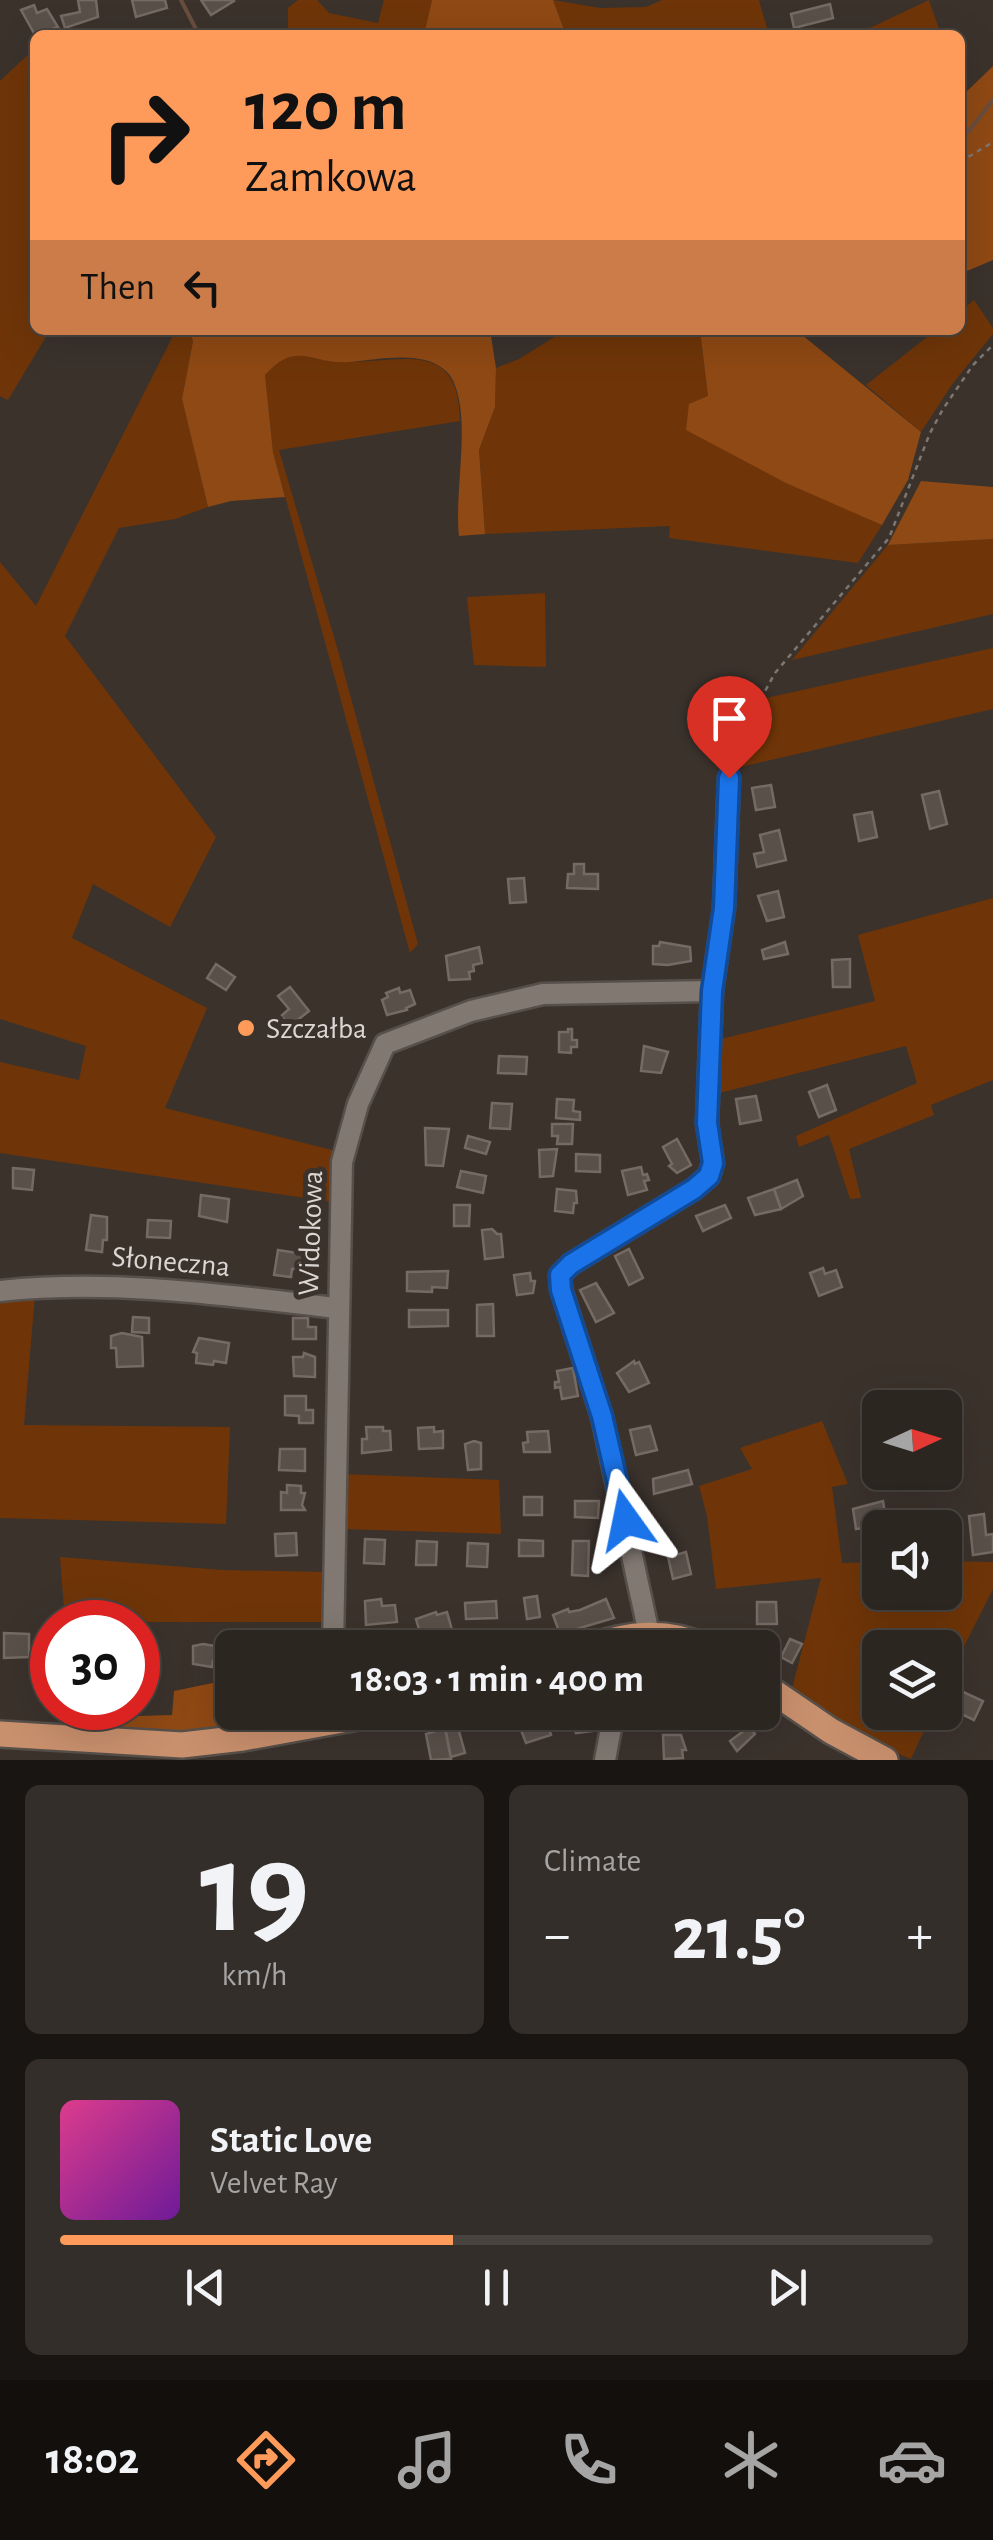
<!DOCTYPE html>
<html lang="en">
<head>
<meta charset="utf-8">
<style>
  :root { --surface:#2c2621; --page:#342e2a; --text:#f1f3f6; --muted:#a6a5a5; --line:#48433f; --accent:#ff9b5a }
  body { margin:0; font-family:"Alegreya Sans",sans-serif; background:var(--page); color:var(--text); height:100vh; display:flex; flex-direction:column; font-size:38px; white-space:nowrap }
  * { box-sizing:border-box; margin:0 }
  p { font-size:32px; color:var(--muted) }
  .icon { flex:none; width:55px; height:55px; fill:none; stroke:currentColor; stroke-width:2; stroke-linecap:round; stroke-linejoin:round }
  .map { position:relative; height:1760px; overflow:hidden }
  .side { display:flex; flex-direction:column; gap:25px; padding:25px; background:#181512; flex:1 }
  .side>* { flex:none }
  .banner { position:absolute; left:30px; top:30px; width:935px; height:305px; border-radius:15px; box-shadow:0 10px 40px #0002,0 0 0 2px var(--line); background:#ff9b5a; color:#111; overflow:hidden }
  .needle { width:65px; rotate:86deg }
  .fabs { position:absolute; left:862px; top:1390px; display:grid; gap:20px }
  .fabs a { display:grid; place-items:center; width:100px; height:100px; border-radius:15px; background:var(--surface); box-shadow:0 10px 40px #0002,0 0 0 2px var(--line); font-size:50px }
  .speed { position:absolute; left:30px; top:1600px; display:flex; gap:20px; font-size:50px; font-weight:700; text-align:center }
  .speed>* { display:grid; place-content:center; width:130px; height:130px; border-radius:50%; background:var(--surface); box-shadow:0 10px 40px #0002,0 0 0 2px var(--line); line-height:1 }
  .speed .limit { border:15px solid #d22; background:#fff; color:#111 }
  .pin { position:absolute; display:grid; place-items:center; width:85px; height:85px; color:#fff; margin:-102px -42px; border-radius:50% 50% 50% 0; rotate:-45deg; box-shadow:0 0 10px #0007 }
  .pin .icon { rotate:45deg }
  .me { position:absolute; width:110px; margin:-55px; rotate:348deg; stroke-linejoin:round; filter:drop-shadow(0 0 8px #0008) }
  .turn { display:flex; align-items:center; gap:35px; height:210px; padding:0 50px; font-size:45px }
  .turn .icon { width:130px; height:130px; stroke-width:2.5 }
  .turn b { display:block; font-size:70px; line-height:85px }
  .then { display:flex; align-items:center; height:95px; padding:0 50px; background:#0003; gap:20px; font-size:38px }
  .big { font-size:75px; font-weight:700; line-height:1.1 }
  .side .tile { flex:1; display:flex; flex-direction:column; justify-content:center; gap:15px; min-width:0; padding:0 35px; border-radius:15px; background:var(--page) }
  .side .dial { align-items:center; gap:0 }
  .dial b { font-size:130px; line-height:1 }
  .song { display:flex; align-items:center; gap:30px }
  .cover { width:120px; height:120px; border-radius:15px; background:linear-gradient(135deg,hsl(330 70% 55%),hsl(280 70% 35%)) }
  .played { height:10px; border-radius:5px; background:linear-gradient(90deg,var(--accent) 45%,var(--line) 45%) }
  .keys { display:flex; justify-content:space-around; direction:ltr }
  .heat { display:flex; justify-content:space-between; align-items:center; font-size:55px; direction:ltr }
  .side .tiles { flex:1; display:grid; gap:25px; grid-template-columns:1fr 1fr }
  .tile:last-child { grid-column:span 2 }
  .trip { position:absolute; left:215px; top:1630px; width:565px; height:100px; border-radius:15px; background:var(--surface); box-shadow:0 10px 40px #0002,0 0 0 2px var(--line); font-weight:700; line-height:100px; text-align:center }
  .tabs { display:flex; height:160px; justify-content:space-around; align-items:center; background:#120f0d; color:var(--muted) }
  .tabs .icon { width:70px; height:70px }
  .tabs .on { color:var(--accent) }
  .tabs b { font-size:45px; color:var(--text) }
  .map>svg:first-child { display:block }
  .green { fill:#6f3508 }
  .forest { fill:#8f4914 }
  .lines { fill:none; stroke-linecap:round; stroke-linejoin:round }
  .stream { stroke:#694e3f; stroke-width:4 }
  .building { fill:#5a504a; stroke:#756a64; stroke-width:2.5 }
  .minor-casing { stroke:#564f4a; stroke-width:25 }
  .major-casing { stroke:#564f4a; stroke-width:30 }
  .path { stroke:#7e7671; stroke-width:2.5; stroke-dasharray:5 5; stroke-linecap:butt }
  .minor { stroke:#827872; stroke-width:20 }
  .major { stroke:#c9906d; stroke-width:25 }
  .route-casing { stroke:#114b97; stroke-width:25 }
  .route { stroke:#1a73e8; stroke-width:18 }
  .poi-dot { fill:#ff9b5a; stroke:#3b322c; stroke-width:4 }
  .labels { text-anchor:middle; stroke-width:10; stroke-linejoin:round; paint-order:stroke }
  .poi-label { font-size:30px; fill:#dcd6d3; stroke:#3b322c; text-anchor:start }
  .street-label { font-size:30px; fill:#dcd6d3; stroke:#3b322c }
</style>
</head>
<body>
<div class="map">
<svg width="993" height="1760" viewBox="0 0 993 1760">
  <rect width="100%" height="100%" fill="#3b322c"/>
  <g class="green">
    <path d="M298,0H317L329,13L378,23L384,0H432L424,35H288V8Z"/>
    <path d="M553,0L600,8L646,7L662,0H759L769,35H566Z"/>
    <path d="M929,0L941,35H855Z"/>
    <path d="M35,48V330H50L8,400L0,396V81Z"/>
    <path d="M974,300L993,328V334L953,383L921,432L866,385L936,330H960V311Z"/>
    <path d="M176,330H189L193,341L182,399L208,507L175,519L119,528L65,636L216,837L170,927L93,884L72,938L207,1008L165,1108L336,1151L333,1202L0,1153V1062L79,1080L86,1046L0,1019V562L36,606Z"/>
    <path d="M700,330L708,396L687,430L882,525L858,563L669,538L670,526L485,534L479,450L495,407L496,368L519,359L564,331Z"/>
    <path d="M296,354C311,357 328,362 343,362C400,363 459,337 460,421L279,450L339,654L418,944L410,953L273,452L265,375L279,360Z"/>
    <path d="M993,539V614L792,660L888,545Z"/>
    <path d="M545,593L546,667L474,665L467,597Z"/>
    <path d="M993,648V709L736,768L744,742L766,698Z"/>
    <path d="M993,898V1080L931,1105L934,1115L849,1149L861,1198L850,1199L829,1135L799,1147L796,1136L917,1083L906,1046L719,1093L721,1039L875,1001L858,935Z"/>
    <path d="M35,1295L24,1425L230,1427L226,1524L0,1518V1297Z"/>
    <path d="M822,1421L848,1484L832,1487L842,1563L880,1562V1592H945V1561L993,1562V1589L945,1684V1648H880V1712L932,1713L911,1759L850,1735L791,1692L821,1578L716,1589L707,1516L699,1486L752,1469L740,1448Z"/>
    <path d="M342,1474L499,1480L501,1534L344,1529Z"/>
    <path d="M60,1557L222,1570L325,1572V1622H65Z"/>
  </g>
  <g class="forest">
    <path d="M432,0H553L566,35H424Z"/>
    <path d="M993,66V260L967,271L960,268V98Z"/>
    <path d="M189,330H490L496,368L495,407L479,450L485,534L459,536C454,491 471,422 454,383C450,371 437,363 425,360C401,354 373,360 349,362C311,365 297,339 265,375L273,452L285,497L231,501L208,507L182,399L193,341Z"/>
    <path d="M700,330H796L921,432L908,480L882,525L786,483L686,430L689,404L708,396Z"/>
    <path d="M921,481L993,487V539L888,545Z"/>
    <path d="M232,1679V1712L237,1713L238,1727L182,1736L99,1731L103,1717L172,1715L174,1691Z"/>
  </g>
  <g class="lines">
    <g class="stream">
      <path d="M181,0L199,35"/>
      <path d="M960,134L969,131L993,100"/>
    </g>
  </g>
  <g class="building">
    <path d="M78,0H96L98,17L65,28L61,16L80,12Z"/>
    <path d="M132,0H165L167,8L136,17Z"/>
    <path d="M201,0H233L234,1L211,15Z"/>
    <path d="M830,4L833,18L794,28L791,14Z"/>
    <path d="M34,5L37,13L47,9L58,27L35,35L21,10Z"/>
    <path d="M771,785L775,807L756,810L752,788Z"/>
    <path d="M939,791L947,824L930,829L922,795Z"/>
    <path d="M872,812L877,837L859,841L854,815Z"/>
    <path d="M779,830L786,860L757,867L754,854L764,852L760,835Z"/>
    <path d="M574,864H584V874H598V889L567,888L568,874H574Z"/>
    <path d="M524,878L526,902L510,903L508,879Z"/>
    <path d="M778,891L784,917L767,921L758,896Z"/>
    <path d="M660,942L690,947L691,961L668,965L653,964V946H659Z"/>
    <path d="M785,942L788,954L764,959L762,950Z"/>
    <path d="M479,947L482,963L473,965L474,971L469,972L470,979L449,980L446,956Z"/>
    <path d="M850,959V987H833L832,960Z"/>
    <path d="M216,964L235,977L226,990L207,978Z"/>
    <path d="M290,987L309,1011L290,1026L281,1016L289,1009L278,996Z"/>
    <path d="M399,988L400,993L410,990L415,1004L406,1008L407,1010L387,1015L382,1000L388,997L386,993Z"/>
    <path d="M568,1029H572V1040H577V1047H571V1053L559,1052V1032H568Z"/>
    <path d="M644,1046L668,1052L661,1073L641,1071Z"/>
    <path d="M499,1056L527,1057L526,1074L498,1073Z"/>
    <path d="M827,1085L836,1110L819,1117L809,1092Z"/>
    <path d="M756,1096L761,1120L740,1124L736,1099Z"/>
    <path d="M557,1099L574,1100L573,1111L580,1112V1120L556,1118Z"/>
    <path d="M492,1103L512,1104L510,1129L490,1128Z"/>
    <path d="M552,1124H573L572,1144H557L558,1136H552Z"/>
    <path d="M425,1128L449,1129L443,1166L426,1165Z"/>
    <path d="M468,1136L490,1142L486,1154L465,1148Z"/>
    <path d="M677,1139L691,1165L677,1173L669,1166L672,1164L663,1147Z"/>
    <path d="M557,1149L553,1176L540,1177L539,1150Z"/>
    <path d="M576,1154L600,1155V1172L576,1171Z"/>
    <path d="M641,1167L643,1175L647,1174L649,1180L644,1181L647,1190L628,1195L622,1171Z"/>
    <path d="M13,1168L34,1170L32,1190L13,1188Z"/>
    <path d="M461,1171L486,1176L483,1193L457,1187Z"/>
    <path d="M797,1180L803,1196L781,1209L774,1189Z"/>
    <path d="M557,1189L576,1191L577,1203H574L573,1213L555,1211Z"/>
    <path d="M774,1189L781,1209L755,1215L748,1198Z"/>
    <path d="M201,1195L229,1199L227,1222L199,1216Z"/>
    <path d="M454,1205H470L469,1226H454Z"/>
    <path d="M725,1205L731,1218L703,1231L696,1216Z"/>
    <path d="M91,1215L107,1217V1240H103L102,1252L86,1250Z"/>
    <path d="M148,1220L171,1221L170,1238L147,1237Z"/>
    <path d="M492,1229L497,1234H501L503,1257L485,1259L482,1230Z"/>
    <path d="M629,1249L643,1278L629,1285L615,1256Z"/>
    <path d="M278,1250L310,1255L308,1271L292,1269L291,1277L274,1275Z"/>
    <path d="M823,1268L825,1274L836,1270L842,1287L819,1296L810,1273Z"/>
    <path d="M448,1271L447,1288L432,1287V1292L407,1291V1272Z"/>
    <path d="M530,1273L531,1281H535L533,1293L517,1295L514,1275Z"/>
    <path d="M596,1283L614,1313L596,1322L580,1290Z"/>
    <path d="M493,1304L494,1336H477V1305Z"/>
    <path d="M409,1310H448V1326L409,1327Z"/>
    <path d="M133,1317L149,1318V1333L132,1332Z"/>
    <path d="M293,1318H308V1327H316V1339H293Z"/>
    <path d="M122,1333L142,1337L143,1366L117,1367L116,1348H111V1336Z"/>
    <path d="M199,1338L229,1343L226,1363L214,1361L213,1365L196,1363L197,1353L193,1352Z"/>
    <path d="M304,1353L315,1357V1377L294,1376L293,1357H303Z"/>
    <path d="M634,1361L635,1364L639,1362L649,1383L629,1392L617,1373Z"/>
    <path d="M573,1368L578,1396L562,1399L560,1387L555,1388V1382H559L557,1371Z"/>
    <path d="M285,1396H306V1410H313V1423H299V1416L285,1415Z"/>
    <path d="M650,1426L657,1450L636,1455L630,1430Z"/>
    <path d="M366,1427H383V1431H390L391,1450L362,1453V1439H367Z"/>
    <path d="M434,1427V1432L443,1431V1448L419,1449L418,1428Z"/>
    <path d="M548,1431L550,1452H524L523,1443L528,1442L527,1432Z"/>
    <path d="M474,1441L481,1443V1469L468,1470L465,1444Z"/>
    <path d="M280,1449H305V1471L279,1470Z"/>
    <path d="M688,1470L692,1484L654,1494L653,1479Z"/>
    <path d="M287,1485L301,1486V1493H305L302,1505L305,1510H281V1492L287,1493Z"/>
    <rect x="524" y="1497" width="18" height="18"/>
    <path d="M575,1501H599L598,1518L575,1517Z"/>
    <path d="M883,1501L886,1519L881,1520L882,1525L856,1529L853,1509Z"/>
    <path d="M984,1514L986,1535L993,1534V1552L973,1555L969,1516Z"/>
    <path d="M296,1533L297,1555L276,1556L275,1534Z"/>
    <path d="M365,1539L385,1540L384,1564L364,1563Z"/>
    <path d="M519,1540L543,1541V1556H519Z"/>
    <path d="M417,1541L437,1542L436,1565H416Z"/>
    <path d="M573,1541H589L588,1576L572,1575Z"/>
    <path d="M468,1543L488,1544L487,1567L467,1566Z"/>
    <path d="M686,1552L691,1574L673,1579L668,1557Z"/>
    <path d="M537,1596L540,1617L527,1619L524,1598Z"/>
    <path d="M381,1599L382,1606L395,1605L397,1622L366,1625L365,1601Z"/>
    <path d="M606,1599L614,1618L560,1634L553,1615L568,1609L569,1612L580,1610Z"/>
    <path d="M496,1601L497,1618L466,1619L465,1603Z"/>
    <path d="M757,1602H776L777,1624H757Z"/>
    <path d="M436,1612L437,1615L447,1612L452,1630L439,1634L440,1638L423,1643L416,1619Z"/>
    <path d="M241,1631L280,1632V1648H240Z"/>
    <path d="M4,1633L29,1634V1657L4,1658Z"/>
    <path d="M790,1639L802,1644L792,1663L781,1657Z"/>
    <path d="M203,1644L221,1647V1661H213L212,1667L193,1664V1646Z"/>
    <path d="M961,1691L983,1701L974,1720L953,1710Z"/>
    <path d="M574,1712H600L601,1730L576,1733Z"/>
    <path d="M536,1719L539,1729L548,1726L551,1735L526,1743L519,1725Z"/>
    <path d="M457,1724L465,1753L451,1757L445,1728Z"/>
    <path d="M749,1727L755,1734L737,1751L730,1741Z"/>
    <path d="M445,1728L451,1759L431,1760L426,1734Z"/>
    <path d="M663,1735H681L686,1750H682L683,1758L664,1759Z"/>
  </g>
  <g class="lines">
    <defs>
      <g id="minor">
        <path d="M0,1291C114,1279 224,1295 337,1308"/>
        <path d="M649,1634L602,1417L561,1289L560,1275L571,1264L694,1189L709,1176L713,1163L707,1123L712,991L724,908L729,778"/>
        <path d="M333,1648L342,1162L358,1104L385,1044L471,1011L543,994L712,991"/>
        <path d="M605,1760L614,1712"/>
      </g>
      <g id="major">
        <path d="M587,1648C629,1633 666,1629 708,1648"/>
        <path d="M762,1684L831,1731L885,1760"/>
        <path d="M0,1734L182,1745L243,1738L386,1712"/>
      </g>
    </defs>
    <use href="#minor" class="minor-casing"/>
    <use href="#major" class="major-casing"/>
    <g class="path">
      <path d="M960,162L993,142"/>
      <path d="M733,763L738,740L775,673L889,538L930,433L943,409L973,365L993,345"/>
    </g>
    <use href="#minor" class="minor"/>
    <use href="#major" class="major"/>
  </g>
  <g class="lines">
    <defs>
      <path id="route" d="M626,1520L602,1416L561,1290L560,1275L571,1264L694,1189L709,1176L713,1163L707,1123L712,991L724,908L729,778"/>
    </defs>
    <use href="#route" class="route-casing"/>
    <use href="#route" class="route"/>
  </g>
  <circle class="poi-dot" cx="246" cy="1028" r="10"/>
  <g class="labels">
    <g class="poi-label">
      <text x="266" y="1038">Szczałba</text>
    </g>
    <g class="street-label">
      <text transform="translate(310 1233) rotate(-88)" y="10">Widokowa</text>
      <text transform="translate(171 1261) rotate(5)" y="10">Słoneczna</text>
    </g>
  </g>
</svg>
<div class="fabs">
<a><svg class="needle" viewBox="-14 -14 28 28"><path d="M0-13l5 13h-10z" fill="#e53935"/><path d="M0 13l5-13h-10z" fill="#a6a5a5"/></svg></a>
<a><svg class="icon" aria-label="sound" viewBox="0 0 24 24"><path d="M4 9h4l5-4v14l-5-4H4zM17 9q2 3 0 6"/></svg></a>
<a><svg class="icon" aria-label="layers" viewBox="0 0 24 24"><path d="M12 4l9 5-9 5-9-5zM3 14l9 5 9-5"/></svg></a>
</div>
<div class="speed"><div class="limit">30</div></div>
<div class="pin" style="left:729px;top:778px;background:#d93025"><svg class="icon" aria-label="arrive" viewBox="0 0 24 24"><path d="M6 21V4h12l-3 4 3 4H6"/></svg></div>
<svg class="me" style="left:626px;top:1520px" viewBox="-20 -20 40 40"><path d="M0-17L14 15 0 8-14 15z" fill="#1a73e8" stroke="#fff" stroke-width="4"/></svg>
<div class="trip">18:03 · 1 min · 400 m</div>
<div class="banner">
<div class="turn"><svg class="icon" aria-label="right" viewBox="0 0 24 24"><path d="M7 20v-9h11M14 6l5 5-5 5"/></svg><div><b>120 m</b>Zamkowa</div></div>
<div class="then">Then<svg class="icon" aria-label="left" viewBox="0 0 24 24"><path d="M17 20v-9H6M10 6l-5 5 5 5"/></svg></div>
</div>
</div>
<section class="side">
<div class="tiles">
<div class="tile dial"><b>19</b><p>km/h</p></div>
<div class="tile"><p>Climate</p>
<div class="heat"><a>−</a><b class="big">21.5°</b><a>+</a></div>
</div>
<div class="tile">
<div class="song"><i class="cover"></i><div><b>Static Love</b><p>Velvet Ray</p></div></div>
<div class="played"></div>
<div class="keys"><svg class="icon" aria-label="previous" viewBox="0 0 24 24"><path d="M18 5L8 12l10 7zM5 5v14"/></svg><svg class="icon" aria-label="pause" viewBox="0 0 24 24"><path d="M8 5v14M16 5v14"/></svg><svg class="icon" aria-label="next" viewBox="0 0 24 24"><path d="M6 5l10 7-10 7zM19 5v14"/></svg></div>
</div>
</div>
</section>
<nav class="tabs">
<b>18:02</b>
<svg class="icon on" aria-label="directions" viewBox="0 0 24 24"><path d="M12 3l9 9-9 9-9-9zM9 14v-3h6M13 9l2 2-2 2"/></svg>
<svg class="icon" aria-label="music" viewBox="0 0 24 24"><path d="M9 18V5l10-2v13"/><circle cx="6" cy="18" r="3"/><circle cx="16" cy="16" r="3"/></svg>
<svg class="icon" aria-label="phone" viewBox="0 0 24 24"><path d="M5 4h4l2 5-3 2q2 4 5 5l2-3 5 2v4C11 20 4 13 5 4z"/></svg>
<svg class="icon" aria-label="climate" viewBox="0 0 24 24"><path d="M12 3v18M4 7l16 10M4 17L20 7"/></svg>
<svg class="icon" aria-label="car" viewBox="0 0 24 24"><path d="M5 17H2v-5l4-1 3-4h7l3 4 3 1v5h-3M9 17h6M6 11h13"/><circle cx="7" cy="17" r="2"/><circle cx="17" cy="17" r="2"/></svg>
</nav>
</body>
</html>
